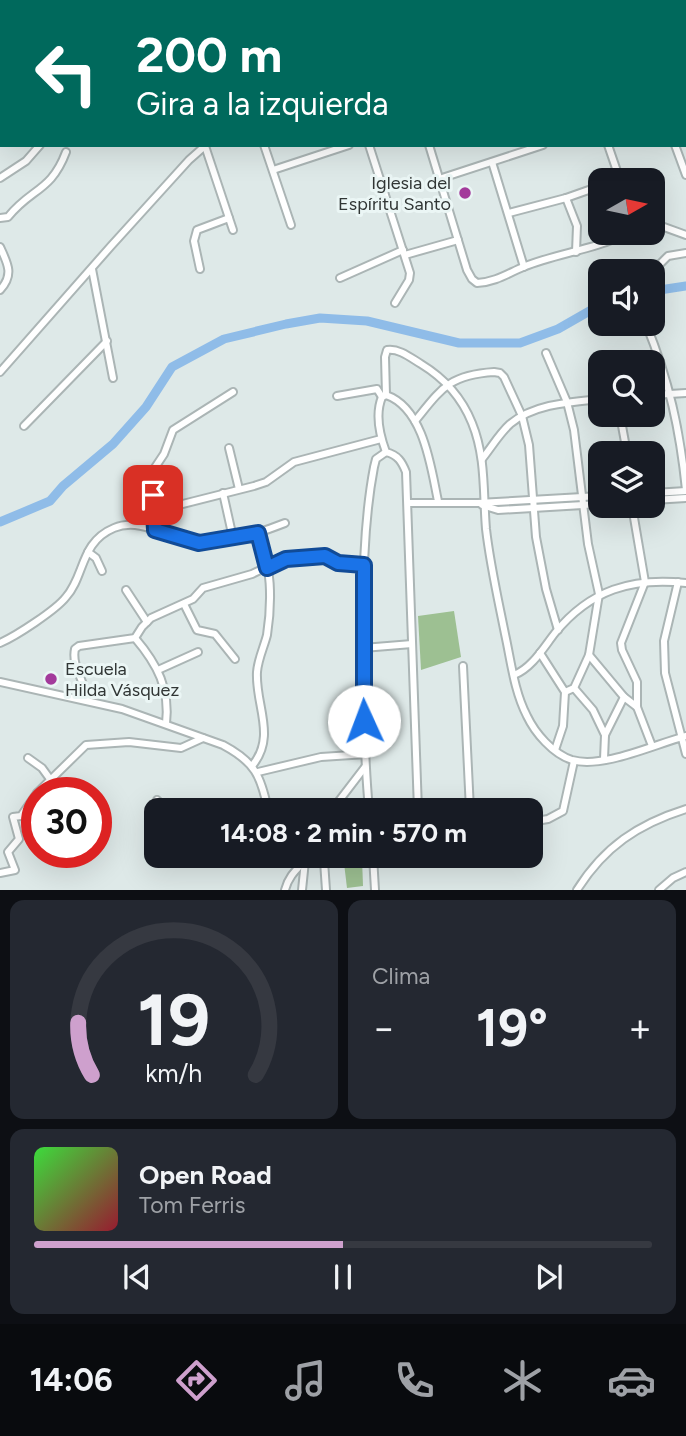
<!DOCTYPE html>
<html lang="es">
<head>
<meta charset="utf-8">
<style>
  :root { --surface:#171b24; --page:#242831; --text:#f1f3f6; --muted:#9ea1a6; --line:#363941; --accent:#cea0cd }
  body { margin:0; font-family:Figtree,sans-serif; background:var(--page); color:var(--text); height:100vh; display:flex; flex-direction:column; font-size:26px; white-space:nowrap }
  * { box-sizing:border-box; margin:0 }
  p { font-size:23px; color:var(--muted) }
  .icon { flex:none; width:38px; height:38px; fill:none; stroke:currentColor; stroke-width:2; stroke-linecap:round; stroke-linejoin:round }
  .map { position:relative; height:890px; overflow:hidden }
  .sheet { display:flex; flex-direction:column; gap:10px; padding:10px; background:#0d0f14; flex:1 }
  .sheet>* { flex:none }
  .hud { position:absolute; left:0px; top:0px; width:686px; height:147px; box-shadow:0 7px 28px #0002; background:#00695c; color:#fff; overflow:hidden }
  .needle { width:46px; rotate:81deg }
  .fabs { position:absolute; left:588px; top:168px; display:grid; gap:14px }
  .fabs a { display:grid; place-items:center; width:77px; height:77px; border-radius:14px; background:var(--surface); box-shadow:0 7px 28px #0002; font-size:35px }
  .speed { position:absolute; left:21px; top:777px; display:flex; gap:14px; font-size:35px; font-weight:700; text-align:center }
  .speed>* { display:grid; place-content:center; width:91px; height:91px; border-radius:50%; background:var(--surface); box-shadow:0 7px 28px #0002; line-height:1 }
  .speed .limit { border:10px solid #d22; background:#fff; color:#111 }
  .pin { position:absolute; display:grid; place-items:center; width:60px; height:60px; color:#fff; margin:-30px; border-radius:14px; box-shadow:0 4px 10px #0006 }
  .me { position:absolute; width:77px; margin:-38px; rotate:358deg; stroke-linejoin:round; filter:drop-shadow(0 0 5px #0008) }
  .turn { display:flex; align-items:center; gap:24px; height:147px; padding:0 21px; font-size:32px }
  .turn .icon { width:91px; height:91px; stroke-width:2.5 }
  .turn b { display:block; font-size:49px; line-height:60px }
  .big { font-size:52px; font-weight:700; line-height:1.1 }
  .sheet .tile { flex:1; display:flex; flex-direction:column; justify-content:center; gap:10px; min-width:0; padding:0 24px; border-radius:14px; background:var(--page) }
  .sheet .dial { align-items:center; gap:0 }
  .dial svg { height:182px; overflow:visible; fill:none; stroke:var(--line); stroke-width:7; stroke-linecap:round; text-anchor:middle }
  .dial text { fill:var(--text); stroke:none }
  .song { display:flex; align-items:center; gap:21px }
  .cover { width:84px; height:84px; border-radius:10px; background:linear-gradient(135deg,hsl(120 70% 55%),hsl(350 70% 35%)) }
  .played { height:7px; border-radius:4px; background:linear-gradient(90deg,var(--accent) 50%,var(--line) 50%) }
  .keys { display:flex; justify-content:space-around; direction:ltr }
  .heat { display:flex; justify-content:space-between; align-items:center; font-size:38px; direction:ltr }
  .sheet .tiles { flex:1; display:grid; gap:10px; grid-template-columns:1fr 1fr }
  .tile:last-child { grid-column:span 2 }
  .trip { position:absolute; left:144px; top:798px; width:399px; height:70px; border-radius:14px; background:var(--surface); box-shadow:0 7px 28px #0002; font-weight:700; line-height:70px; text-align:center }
  .menu { display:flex; height:112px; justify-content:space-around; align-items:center; background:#090b0e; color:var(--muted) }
  .menu .icon { width:49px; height:49px }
  .menu .selected { color:var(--accent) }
  .menu b { font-size:32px; color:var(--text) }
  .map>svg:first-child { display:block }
  .green { fill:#9dc092 }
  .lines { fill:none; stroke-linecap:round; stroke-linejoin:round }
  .river { stroke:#8fbce8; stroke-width:9 }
  .minor-casing { stroke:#abb5b5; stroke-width:10 }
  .minor { stroke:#fff; stroke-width:6 }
  .route-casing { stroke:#114b97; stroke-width:18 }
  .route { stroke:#1a73e8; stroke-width:12 }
  .poi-dot { fill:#a33a9b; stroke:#ebf6f5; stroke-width:2.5 }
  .labels { text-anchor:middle; stroke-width:6; stroke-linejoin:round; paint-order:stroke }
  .poi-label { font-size:18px; fill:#313635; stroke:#ebf6f5; text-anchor:end }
</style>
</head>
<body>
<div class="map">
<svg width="686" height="890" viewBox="0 0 686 890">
  <rect width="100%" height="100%" fill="#dee9e8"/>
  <g class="green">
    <path d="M454,611L461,657L421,670L418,616Z"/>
    <path d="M362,858L363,886L347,888L344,863Z"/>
  </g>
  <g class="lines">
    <g class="river">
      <path d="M653,291L686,286"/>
      <path d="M0,522L50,501L63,486L113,444L146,407L172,367L224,339L286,324L320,318L367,321L459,343H520L558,329L600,305"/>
    </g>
    <defs>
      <g id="minor">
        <path d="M214,0V2"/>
        <path d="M322,0L323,2"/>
        <path d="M383,0L384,2"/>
        <path d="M442,0V2"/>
        <path d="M500,0L501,2"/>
        <path d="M569,0L572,2"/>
        <path d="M98,2L99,0"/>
        <path d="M506,2L511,0"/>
        <path d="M684,7L686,5"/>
        <path d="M0,19L2,20"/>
        <path d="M0,104L2,99"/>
        <path d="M264,145L291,225"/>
        <path d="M369,145L410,273L409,280L395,303"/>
        <path d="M429,145L467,270L472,279L477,283C495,282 507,274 523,267C557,253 594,250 627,233"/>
        <path d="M608,145L619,177L614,180"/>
        <path d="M675,145L686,175"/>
        <path d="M205,146L233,230"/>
        <path d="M492,162L524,267"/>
        <path d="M273,170L349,145"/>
        <path d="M0,178L26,161L40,145"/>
        <path d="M439,179L543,145"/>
        <path d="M566,198L577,226L576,252"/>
        <path d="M509,213L566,198L600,186"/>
        <path d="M0,218L8,217C31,188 51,192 66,152"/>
        <path d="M653,223L686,235"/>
        <path d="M0,247C8,264 14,275 0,290"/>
        <path d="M405,255L458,240"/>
        <path d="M92,269L113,378"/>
        <path d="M200,269L194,241L197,230L229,218"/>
        <path d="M627,271L660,264L668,256L686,253"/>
        <path d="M340,278L403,250"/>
        <path d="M646,324C669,380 680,430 686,490"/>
        <path d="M546,353L567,402L574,430L588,544L599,594L589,655L574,688L565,692"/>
        <path d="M0,372L111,246L189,160L206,145"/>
        <path d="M386,395C424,408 431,468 438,501"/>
        <path d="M653,395L686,393"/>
        <path d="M337,396L377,389L382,397"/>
        <path d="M620,415L627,453"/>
        <path d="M415,421C442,388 449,375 494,372L500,373L504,377L522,416L529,445L536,537L546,589L558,630"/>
        <path d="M24,426L107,341"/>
        <path d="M229,448L239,489"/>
        <path d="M482,459C491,448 499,434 510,424C534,404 570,402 600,399"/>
        <path d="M223,493L233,538"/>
        <path d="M653,493L686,491"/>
        <path d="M653,500L686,498"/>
        <path d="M408,503H478L600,496"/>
        <path d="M482,505L498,510L600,504"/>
        <path d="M632,506L645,582L621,643L622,650L637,682V707L652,746"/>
        <path d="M155,511L254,486L266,482L294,462L381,439"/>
        <path d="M155,530V511L150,475L164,454L173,430L233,392"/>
        <path d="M88,552L96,558L102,571"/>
        <path d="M678,582L664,641L665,673L686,754"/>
        <path d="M126,590L147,622"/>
        <path d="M184,604L197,630L215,634L235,659"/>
        <path d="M135,638C158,665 170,689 166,724"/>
        <path d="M0,643C16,636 56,610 66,597C85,576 80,542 114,528C143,516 172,542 202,543C227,544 262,532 285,523"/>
        <path d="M363,648L412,644"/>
        <path d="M540,653L565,692L563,726L555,750"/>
        <path d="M589,655L624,697L637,707"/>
        <path d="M463,666L470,810"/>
        <path d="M158,670L198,652"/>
        <path d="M514,675C532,668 544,647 555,633C590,590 632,577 686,583"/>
        <path d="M0,682L122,709L223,745C255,762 261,776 268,810"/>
        <path d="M574,688L593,710L605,735"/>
        <path d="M87,700C86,683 71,666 75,649L79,646L135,638L142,627L151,618L193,599L203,588L252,574L277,562L325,556L338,563L364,565"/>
        <path d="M28,758L42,768L50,779"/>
        <path d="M604,759L605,735L624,697"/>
        <path d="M252,766C277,736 255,705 257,672C258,659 264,647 267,635C272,603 272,563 258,533"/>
        <path d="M258,772L321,757L367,754"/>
        <path d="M37,793L86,745L129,742L181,748L203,738"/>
        <path d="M157,800L167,810"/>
        <path d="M332,810L365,767"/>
        <path d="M369,810C364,755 363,700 363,644C363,586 363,525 374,467L376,459L386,452"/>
        <path d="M418,810L406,472C402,462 398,455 386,452C380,436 375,414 382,397L386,395L385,357L387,350C399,348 411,358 421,364C444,378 462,398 472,423C486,457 483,493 486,529C490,564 498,599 505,634C511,661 514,691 527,716C535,733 553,754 572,760C603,769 655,744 686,736"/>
        <path d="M530,822L548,819L563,811L574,761"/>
        <path d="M196,856L205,858L230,856"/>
        <path d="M316,856L324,861L326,890"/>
        <path d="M373,856L375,890"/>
        <path d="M173,858L182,856"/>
        <path d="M324,861L359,856"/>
        <path d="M0,873L15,870L8,852L19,839L13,817L21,816L37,793"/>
        <path d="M285,890C289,874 299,868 309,856"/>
        <path d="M302,890L305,861"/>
        <path d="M577,890C604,847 638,824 686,809"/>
        <path d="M659,890L673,878L686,872"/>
      </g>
    </defs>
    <use href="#minor" class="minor-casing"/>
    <use href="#minor" class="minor"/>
  </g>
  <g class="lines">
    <defs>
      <path id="route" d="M153,495L155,530L199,543L258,533L267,568L286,559L325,556L338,563L364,565V721"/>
    </defs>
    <use href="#route" class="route-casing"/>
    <use href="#route" class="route"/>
  </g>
  <g class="poi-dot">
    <circle cx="465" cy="193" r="7"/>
    <circle cx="51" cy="679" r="7"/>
  </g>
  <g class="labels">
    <g class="poi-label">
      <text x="451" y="189">Iglesia del<tspan x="451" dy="21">Espíritu Santo</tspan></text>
      <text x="65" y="675" text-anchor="start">Escuela<tspan x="65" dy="21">Hilda Vásquez</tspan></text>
    </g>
  </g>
</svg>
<div class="fabs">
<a><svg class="needle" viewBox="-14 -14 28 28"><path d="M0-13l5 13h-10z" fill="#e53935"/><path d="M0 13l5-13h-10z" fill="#9ea1a6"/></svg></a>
<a><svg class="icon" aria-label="sound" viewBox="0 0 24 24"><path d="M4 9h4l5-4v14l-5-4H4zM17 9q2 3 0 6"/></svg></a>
<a><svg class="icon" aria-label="search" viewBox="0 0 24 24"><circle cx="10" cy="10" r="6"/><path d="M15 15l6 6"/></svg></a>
<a><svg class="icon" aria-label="layers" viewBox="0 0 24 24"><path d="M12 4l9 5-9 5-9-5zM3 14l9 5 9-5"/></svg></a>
</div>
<div class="speed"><div class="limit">30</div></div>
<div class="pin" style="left:153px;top:495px;background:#d93025"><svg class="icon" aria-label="arrive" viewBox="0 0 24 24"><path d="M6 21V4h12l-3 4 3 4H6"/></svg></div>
<svg class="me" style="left:364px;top:721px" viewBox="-20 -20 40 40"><circle r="19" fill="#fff"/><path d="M0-13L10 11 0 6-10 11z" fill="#1a73e8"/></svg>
<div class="trip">14:08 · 2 min · 570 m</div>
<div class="hud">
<div class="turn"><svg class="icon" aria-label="left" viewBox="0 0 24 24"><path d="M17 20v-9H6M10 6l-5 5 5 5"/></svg><div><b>200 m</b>Gira a la izquierda</div></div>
</div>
</div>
<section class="sheet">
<div class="tiles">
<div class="tile dial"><svg viewBox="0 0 100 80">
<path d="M14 69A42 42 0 1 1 86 69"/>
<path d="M14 69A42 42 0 0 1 8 46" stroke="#cea0cd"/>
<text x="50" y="56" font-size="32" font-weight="700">19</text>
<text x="50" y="72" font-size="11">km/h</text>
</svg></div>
<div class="tile"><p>Clima</p>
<div class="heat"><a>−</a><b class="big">19°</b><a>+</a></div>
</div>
<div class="tile">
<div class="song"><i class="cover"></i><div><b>Open Road</b><p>Tom Ferris</p></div></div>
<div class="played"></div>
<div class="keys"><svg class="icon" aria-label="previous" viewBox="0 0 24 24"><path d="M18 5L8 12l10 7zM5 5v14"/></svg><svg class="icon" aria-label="pause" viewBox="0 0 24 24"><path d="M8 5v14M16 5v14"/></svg><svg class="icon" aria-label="next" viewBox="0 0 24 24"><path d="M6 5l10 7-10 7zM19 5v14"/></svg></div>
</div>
</div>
</section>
<nav class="menu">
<b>14:06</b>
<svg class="icon selected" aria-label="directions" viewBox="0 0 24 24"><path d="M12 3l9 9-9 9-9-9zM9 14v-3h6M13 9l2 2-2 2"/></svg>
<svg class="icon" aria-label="music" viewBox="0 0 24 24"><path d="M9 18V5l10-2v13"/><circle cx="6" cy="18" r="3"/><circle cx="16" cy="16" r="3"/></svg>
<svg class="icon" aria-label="phone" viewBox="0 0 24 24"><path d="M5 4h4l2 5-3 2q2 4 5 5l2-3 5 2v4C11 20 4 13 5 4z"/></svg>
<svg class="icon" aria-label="climate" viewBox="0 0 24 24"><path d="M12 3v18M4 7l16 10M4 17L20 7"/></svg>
<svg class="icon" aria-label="car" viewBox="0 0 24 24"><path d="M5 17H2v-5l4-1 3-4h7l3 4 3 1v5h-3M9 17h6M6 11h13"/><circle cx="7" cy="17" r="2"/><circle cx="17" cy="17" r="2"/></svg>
</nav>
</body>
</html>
